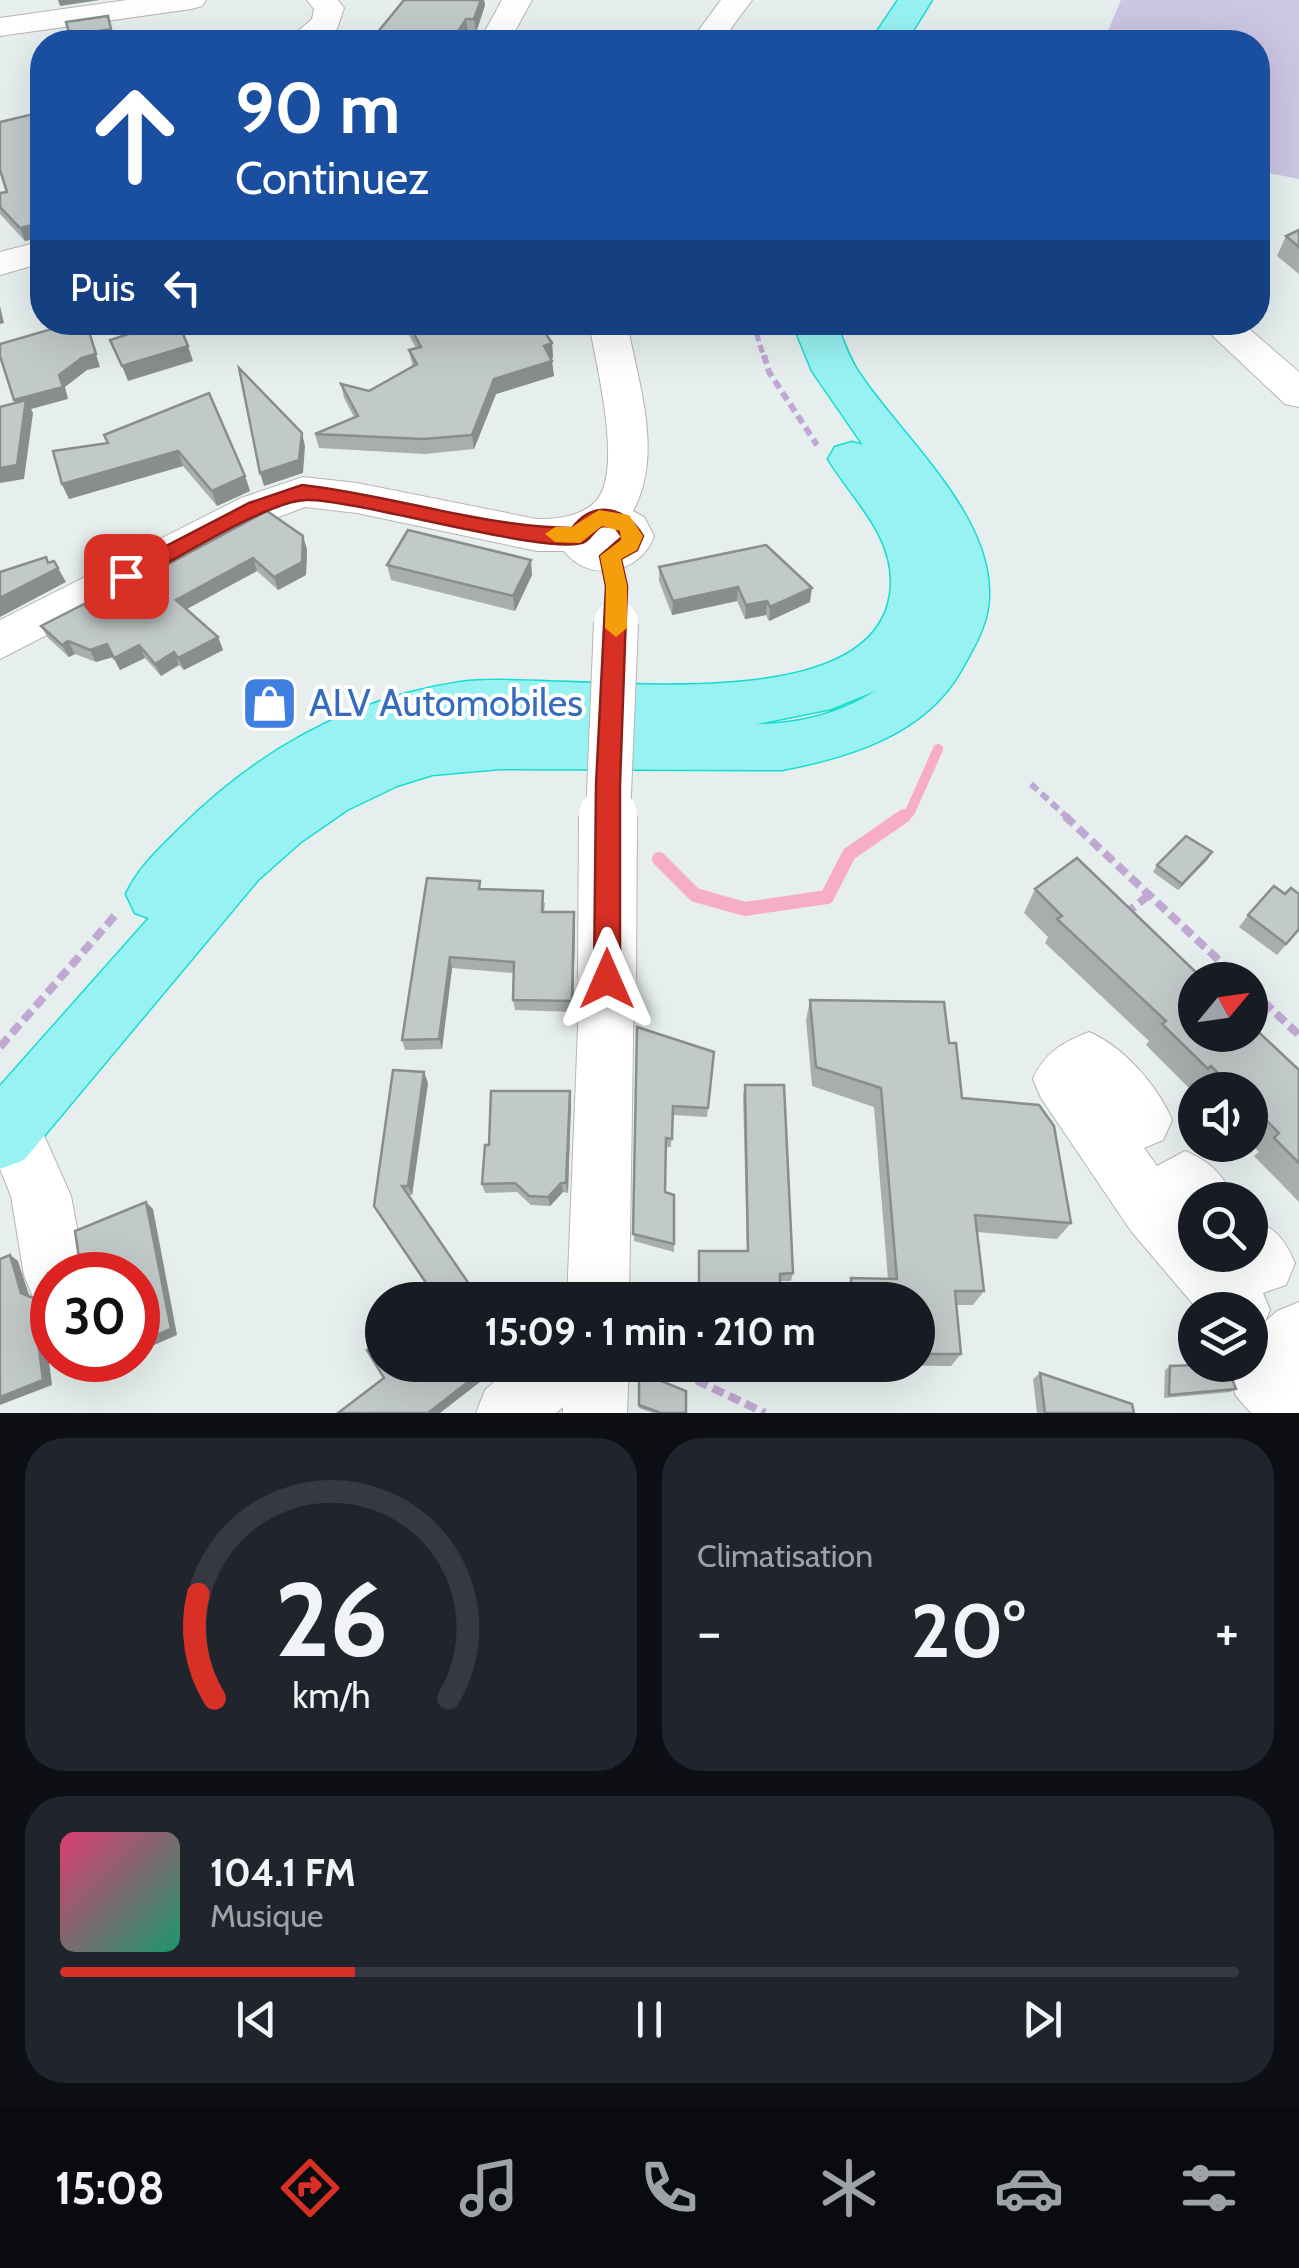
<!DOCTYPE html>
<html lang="fr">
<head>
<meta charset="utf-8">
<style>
  :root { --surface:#171b24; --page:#20242c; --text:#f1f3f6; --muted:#9ea1a6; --line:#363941; --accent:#d93025 }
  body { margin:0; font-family:Cabin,sans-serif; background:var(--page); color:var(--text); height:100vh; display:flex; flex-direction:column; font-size:38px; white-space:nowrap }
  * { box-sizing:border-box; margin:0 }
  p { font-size:32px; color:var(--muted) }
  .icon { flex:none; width:55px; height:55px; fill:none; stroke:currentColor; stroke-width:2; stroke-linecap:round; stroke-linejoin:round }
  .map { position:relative; height:1413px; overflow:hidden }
  .drawer { display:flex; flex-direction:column; gap:25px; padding:25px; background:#0d0f14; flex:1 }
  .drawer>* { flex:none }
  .top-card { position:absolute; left:30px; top:30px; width:1240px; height:305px; border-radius:40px; box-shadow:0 10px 40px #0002; background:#1a4fa0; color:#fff; overflow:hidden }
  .needle { width:65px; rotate:61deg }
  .fabs { position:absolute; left:1178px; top:962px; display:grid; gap:20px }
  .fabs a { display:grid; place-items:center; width:90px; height:90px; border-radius:50%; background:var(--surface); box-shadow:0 10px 40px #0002; font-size:50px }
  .speed { position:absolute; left:30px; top:1252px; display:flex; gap:20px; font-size:50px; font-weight:700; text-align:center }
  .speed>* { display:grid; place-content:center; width:130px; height:130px; border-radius:50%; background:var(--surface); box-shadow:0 10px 40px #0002; line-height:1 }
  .speed .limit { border:15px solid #d22; background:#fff; color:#111 }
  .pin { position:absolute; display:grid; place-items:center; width:85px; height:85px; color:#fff; margin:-42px; border-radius:20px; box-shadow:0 5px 15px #0006 }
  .me { position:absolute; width:110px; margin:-55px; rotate:0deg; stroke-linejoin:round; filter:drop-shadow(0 0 8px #0008) }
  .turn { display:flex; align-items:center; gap:35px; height:210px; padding:0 40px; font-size:45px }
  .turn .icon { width:130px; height:130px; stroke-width:2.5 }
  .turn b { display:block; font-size:70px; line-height:85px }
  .then { display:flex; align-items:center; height:95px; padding:0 40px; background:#0003; gap:20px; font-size:38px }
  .big { font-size:75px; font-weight:800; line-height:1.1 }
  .drawer .card { flex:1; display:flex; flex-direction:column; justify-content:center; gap:15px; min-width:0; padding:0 35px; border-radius:40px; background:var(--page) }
  .drawer .dial { align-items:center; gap:0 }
  .dial svg { height:260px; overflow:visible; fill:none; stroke:var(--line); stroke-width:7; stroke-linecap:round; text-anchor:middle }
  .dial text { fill:var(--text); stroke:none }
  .song { display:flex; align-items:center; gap:30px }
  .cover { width:120px; height:120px; border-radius:15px; background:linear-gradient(135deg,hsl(340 70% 55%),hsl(160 70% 35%)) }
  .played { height:10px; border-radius:5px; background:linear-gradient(90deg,var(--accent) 25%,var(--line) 25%) }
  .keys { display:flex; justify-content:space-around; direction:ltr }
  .heat { display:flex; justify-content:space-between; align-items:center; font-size:55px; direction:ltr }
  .drawer .tiles { flex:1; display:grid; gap:25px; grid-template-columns:1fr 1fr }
  .card:last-child { grid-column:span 2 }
  .trip { position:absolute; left:365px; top:1282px; width:570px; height:100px; border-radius:50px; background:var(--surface); box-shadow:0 10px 40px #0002; font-weight:800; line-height:100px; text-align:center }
  .tabs { display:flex; height:160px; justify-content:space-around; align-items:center; background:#090b0e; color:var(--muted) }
  .tabs .icon { width:70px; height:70px }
  .tabs .on { color:var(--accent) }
  .tabs b { font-size:45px; color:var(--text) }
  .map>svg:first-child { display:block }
  .green { fill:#ccc5e3 }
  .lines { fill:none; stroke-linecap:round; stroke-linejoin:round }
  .stream-far1 { stroke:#f7adc4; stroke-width:10 }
  .stream { stroke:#f7adc4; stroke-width:14 }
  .minor-casing { stroke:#b9b3b4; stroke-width:2 }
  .highway-casing { stroke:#17ddd1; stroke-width:3 }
  .path-far2 { stroke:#bfa9d3; stroke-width:5; stroke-dasharray:8 4; stroke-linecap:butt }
  .path-far1 { stroke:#bfa9d3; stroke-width:6; stroke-dasharray:9 5; stroke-linecap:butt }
  .path { stroke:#bfa9d3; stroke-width:8; stroke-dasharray:12 6; stroke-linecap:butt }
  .minor { fill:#fff; fill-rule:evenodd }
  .highway { fill:#98f2f2; fill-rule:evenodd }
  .minor-bridge-far1-casing { stroke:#b9b3b4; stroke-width:46; stroke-linecap:butt }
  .minor-bridge-casing { stroke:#b9b3b4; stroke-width:60; stroke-linecap:butt }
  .minor-bridge-far1 { stroke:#fff; stroke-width:44 }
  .minor-bridge { stroke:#fff; stroke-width:58 }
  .wall { fill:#a7aead }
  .shaded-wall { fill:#888d8d }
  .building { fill:#c2cac9; stroke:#888d8d; stroke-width:2.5 }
  .route { fill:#d93025; stroke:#8d1f18; stroke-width:2.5 }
  .slow { fill:#f59e0b }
  .labels { text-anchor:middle; stroke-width:8; stroke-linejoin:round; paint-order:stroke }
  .shop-label { font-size:38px; fill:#366cbe; stroke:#fff; text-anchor:start }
</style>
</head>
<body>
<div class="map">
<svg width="1299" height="1413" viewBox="0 0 1299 1413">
  <rect width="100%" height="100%" fill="#e6eeee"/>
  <path class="green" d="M1121,0H1299V179L1258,171V42H1103Z"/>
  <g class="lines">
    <path class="stream-far1" d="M901,818L910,812L938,749"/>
    <path class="stream" d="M659,859L695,895L745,909L827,897L849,854L904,816"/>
    <defs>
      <g id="minor">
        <path d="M127,0H206L202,6L191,9L0,36V18Z"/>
        <path d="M307,0H338L344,8L337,29L319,42H285L312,19L314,9Z"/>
        <path d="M502,0H532L509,42H479Z"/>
        <path d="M721,0H752L721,42H690Z"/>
        <path d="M42,241V263L0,275V252Z"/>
        <path d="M589,322H627C638,384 664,453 633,511L644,517L654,536C641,574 589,584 564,551H537L357,513L305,507L271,520L0,659V620L241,498L303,477L357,483L537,519C557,519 580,517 595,502C625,472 595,362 589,322Z"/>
        <path d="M1198,322H1241L1299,372V407L1285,404Z"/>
        <path d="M607,954L626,961L634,979L629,1300H567L580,979L588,961Z"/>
        <path d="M1089,1032C1123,1046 1158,1086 1172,1120L1163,1140L1144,1148L1157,1166L1185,1151C1211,1162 1223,1174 1234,1200H1195V1255H1250V1218C1275,1228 1284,1238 1295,1263L1286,1285L1263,1293L1270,1310L1265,1322L1277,1311L1299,1302V1413H1251L1236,1396L1227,1373L1230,1365H1250V1310H1198L1131,1231L1041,1098L1033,1079C1044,1053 1063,1042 1089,1032Z"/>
        <path d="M10,1096L30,1104L71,1196L86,1275H52V1305L33,1297L24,1275L11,1196L0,1169V1100Z"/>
        <path d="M514,1365H629L627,1413H563V1407L556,1413H476L485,1390Z"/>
      </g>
      <g id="highway">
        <path d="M898,0H932L906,42H870Z"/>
        <path d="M792,322H836C843,339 848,356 858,371C900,435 988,510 989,591C990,621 976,644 962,669C926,734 851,757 782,770L500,769L432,775L397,786L347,810L301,842L258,880L24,1160L0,1169V1086L149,918L135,913L126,894C138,868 158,850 178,830C256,752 350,698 461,682C556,669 884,732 891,585C893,534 852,499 828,459L835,447L852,442L863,445L812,371ZM875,691C839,714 799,724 757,724L831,709Z"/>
      </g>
    </defs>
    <use href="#minor" class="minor-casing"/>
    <use href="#highway" class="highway-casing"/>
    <path class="path-far2" d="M753,322L764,358"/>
    <g class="path-far1">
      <path d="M764,355L769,372L817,445"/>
      <path d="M1031,784L1068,818"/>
    </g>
    <g class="path">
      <path d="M1065,816L1240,980"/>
      <path d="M1125,914L1149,895"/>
      <path d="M1250,989L1299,1035"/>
      <path d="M0,1047L118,912"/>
      <path d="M664,1365L765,1413"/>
    </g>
    <use href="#minor" class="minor"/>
    <use href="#highway" class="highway"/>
    <defs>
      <path id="minor-bridge-far1" d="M608,818L616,623"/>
      <path id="minor-bridge" d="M607,979L608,816"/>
    </defs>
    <use href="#minor-bridge-far1" class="minor-bridge-far1-casing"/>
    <use href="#minor-bridge" class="minor-bridge-casing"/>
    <use href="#minor-bridge-far1" class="minor-bridge-far1"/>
    <use href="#minor-bridge" class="minor-bridge"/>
  </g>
  <g class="wall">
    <path d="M404,0H484L485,5L476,33H468L462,42H374L373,38Z"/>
    <path d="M42,112V238L25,241L0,214V193L7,192Z"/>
    <path d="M1299,230V274L1277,256L1286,236Z"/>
    <path d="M402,322H447L451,330L552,343L553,358H551L554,376L496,394L474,449L425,454L319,448L315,434L354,417L344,398L341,384L369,391L413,367L409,350L416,348Z"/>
    <path d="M1049,322H1071L1063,329Z"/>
    <path d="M209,393L245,476L250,491L217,506L183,466L69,499L62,484L107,443Z"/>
    <path d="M267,511L307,549L306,575L278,590L257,571L187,609L218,637L223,650L184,670L179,665L161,676L145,658L120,670L113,657L96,662L75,654L69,657L48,638L41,626L87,608Z"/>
    <path d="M387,565L532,575L515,611L391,580Z"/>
    <path d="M659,567L810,602L769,621L766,615L745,619L737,601L672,615L659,581Z"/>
    <path d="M1208,859L1178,890L1153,872L1157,865Z"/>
    <path d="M482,889L545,903L544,912L575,924L573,1012L515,1010L513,1000L514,973L452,968L442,1049L405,1050L402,1040Z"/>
    <path d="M1035,889L1299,1070V1202L1254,1156L1259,1152L1250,1143V1090H1197L1194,1086L1190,1089L1146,1045L1149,1041L1045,943L1048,937L1024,913Z"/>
    <path d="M1248,915L1299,930L1277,955L1239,927Z"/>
    <path d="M810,1000L949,1043L962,1098L1071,1223L1057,1239L977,1232L984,1291L973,1305H956L961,1354L951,1366L850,1365H918V1300H845L844,1293L851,1278L888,1279L874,1107L812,1086L806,1020Z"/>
    <path d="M637,1027L714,1052L707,1117L672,1115L671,1147H666L665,1192L674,1195V1252L634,1241Z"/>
    <path d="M428,1083L412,1195H409L480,1300L434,1297L374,1206Z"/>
    <path d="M745,1085L793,1273L791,1281H780V1300H698L699,1251H747L743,1095Z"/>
    <path d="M570,1091L571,1102L568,1193L563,1192L550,1206L531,1205L517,1192L485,1193L482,1184L489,1145Z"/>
    <path d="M699,1365H773L699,1368Z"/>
    <path d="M1170,1366L1229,1371L1236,1389L1230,1392L1164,1398L1165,1370Z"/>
    <path d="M639,1372L686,1413H653L639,1408Z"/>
    <path d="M1040,1373L1134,1413H1037L1033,1379Z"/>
  </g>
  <g class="shaded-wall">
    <path d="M58,0H100L60,6Z"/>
    <path d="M481,0H484L485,5L476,33L474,19Z"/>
    <path d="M108,16L113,37L73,42L70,36Z"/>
    <path d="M466,19L468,33L462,42H451Z"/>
    <path d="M36,224L41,237L25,241L20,228Z"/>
    <path d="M0,306L4,323L0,324Z"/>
    <path d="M86,322L100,367L87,370L65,387L68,399L31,409L33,413L24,479L0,483V468L20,412L14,400Z"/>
    <path d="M552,343L553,358L545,360L544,346Z"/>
    <path d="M188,346L193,361L128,381L122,366Z"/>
    <path d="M552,361L554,376L496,394L474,449L472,435L494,379Z"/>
    <path d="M302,433L305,446L303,473L264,486L260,473Z"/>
    <path d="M178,451L183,466L69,499L62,484Z"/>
    <path d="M245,476L250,491L217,506L212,491Z"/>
    <path d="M303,536L307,549L306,575L278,590L274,577Z"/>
    <path d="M253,558L257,571L181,612L176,600Z"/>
    <path d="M531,560L532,575L515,611L513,596Z"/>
    <path d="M58,568L66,582L0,617V598Z"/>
    <path d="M738,587L737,601L672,615L673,601Z"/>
    <path d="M812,588L810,602L769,621L770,607Z"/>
    <path d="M767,601L766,615L745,619L746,605Z"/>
    <path d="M218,637L223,650L184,670L178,658Z"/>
    <path d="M68,641L75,654L69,657L62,645Z"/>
    <path d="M107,644L113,657L96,662L90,650Z"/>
    <path d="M139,645L145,658L120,670L114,658Z"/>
    <path d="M174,652L179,665L161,676L155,664Z"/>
    <path d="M1212,852L1208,859L1178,890L1182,884Z"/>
    <path d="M574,912L575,924L573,1012L572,1001Z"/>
    <path d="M450,957L452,968L442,1049L439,1039Z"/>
    <path d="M424,1072L428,1083L412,1195L408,1186Z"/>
    <path d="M570,1091L571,1102L568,1193L566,1183Z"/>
    <path d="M561,1183L563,1192L550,1206L548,1197Z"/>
    <path d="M146,1202L153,1209L177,1335L138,1352Z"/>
    <path d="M10,1255L18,1261L30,1298L21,1293Z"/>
    <path d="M52,1336V1344L47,1346L52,1385L0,1405V1397L38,1341Z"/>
    <path d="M99,1360H118L106,1365Z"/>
    <path d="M490,1365H502L440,1413H428Z"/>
  </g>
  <g class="building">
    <path d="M404,0H481L474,19H466L451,42H395L373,38Z"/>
    <path d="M108,16L111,29L70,36L66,22Z"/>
    <path d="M42,112V226L40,227L36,224L20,228L0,207V193L7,192L0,170V122Z"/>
    <path d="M1299,230V247L1286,236Z"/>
    <path d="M76,322H86L96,354L82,358L59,375L63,387L14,400L0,356V344Z"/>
    <path d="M166,322H178L188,346L122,366L110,340Z"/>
    <path d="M408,322H447L451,330L476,322H538L552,343L544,346L552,361L494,379L472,435L423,439L315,434L358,416L341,384L369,391L417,364L409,350L421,347Z"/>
    <path d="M239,368L302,433L299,460L260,473Z"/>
    <path d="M209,393L245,476L212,491L178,451L62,484L53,451L108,443L104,435Z"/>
    <path d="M26,400L17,465L0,468V407Z"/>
    <path d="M267,511L303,536L302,562L274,577L253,558L176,600L218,637L178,658L174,652L155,664L139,645L114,658L107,644L90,650L68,641L62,645L41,626L84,604L87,608Z"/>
    <path d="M408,530L531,560L513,596L387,565Z"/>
    <path d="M766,545L812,588L770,607L767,601L746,605L738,587L673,601L659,567Z"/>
    <path d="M46,557L48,563L54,561L58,568L0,598V572Z"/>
    <path d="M1186,836L1212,852L1182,884L1157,865Z"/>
    <path d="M1077,858L1204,980H1195V1035H1250V1024L1299,1070V1163L1274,1138L1279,1133L1250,1104V1090H1235L1211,1066L1208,1069L1162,1024L1166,1021L1057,919L1062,916L1035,889Z"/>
    <path d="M427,878L480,881L479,889L543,891L542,912H574L572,1001L513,1000L514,962L450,957L439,1039L402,1040Z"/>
    <path d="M1274,886L1285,894L1291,888L1299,894V929L1286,944L1248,915Z"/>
    <path d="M810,1000L944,1002L949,1043H956L962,1098L1039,1105L1054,1126L1071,1223L975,1215L984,1291H955L961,1354H918V1300H852L851,1278L897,1279L881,1088L816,1067Z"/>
    <path d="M637,1027L714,1052L708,1108L673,1106L672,1139L666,1138L665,1192L674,1195V1244L633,1234Z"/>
    <path d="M393,1070L424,1072L408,1186H402L480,1300H430L435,1296L374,1206Z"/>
    <path d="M745,1085H784L793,1273L780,1274V1300H699V1251H748Z"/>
    <path d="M491,1091H570L566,1183H561L548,1197L529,1196L515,1183L482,1184L485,1145H489Z"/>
    <path d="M146,1202L171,1329L138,1343V1275H52V1336L38,1341L43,1380L0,1397V1259L10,1255L21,1293L45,1303L48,1273L81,1271L75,1231Z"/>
    <path d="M382,1338V1365H490L428,1413H338L384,1378L367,1350Z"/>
    <path d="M1195,1365H1231L1229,1371L1236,1389L1169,1395L1170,1366Z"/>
    <path d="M639,1372L686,1391V1413H661L639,1405Z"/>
    <path d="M1040,1373L1132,1404L1134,1413H1045Z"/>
  </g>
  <path class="route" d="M302,485C392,495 482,527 572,528C595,498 626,508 643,536L637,550L621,559L627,586L620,785V979L616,988L607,991L598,988L594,979L596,785L606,586L600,556L622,537L615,527L602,526C594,530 593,536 586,541C561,560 354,498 306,500C267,501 172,562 133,582L126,584L115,576L118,571L249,503Z"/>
  <path class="slow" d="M599,510L629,515L643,536L637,550L621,559L627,586V628L616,637L605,628L606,586L600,556L621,540L620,531L602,526L580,543L555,542L545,534L555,527H572Z"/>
  <defs>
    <symbol id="shop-square" viewBox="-11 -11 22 22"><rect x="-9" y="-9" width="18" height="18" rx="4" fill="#3f7fe0" stroke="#fff"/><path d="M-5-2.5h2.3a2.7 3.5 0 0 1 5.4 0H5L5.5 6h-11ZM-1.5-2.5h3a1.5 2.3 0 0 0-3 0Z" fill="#fff"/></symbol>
  </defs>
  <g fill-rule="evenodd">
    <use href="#shop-square" x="238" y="672" width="63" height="63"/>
  </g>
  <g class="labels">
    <g class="shop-label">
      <text x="309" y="716">ALV Automobiles</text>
    </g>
  </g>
</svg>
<div class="fabs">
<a><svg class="needle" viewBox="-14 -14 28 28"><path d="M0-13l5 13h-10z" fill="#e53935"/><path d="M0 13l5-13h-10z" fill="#9ea1a6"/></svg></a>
<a><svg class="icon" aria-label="sound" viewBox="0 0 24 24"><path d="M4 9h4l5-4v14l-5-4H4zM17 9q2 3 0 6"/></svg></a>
<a><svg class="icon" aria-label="search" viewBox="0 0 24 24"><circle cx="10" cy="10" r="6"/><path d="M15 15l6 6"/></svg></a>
<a><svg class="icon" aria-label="layers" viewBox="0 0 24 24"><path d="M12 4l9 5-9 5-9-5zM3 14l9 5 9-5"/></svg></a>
</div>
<div class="speed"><div class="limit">30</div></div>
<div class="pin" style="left:126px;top:576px;background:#d93025"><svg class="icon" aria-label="arrive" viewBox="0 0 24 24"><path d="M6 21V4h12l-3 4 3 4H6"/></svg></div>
<svg class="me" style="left:607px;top:979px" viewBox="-20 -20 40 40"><path d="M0-17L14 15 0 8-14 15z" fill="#d93025" stroke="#fff" stroke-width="4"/></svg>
<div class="trip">15:09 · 1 min · 210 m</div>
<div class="top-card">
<div class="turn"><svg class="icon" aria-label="ahead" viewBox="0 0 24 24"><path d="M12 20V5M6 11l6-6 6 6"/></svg><div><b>90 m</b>Continuez</div></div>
<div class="then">Puis<svg class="icon" aria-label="left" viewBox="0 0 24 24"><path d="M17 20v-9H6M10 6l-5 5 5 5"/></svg></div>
</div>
</div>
<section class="drawer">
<div class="tiles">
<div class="card dial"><svg viewBox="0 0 100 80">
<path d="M14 69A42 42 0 1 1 86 69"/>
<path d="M14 69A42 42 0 0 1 9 37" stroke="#d93025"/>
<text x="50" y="56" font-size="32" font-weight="700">26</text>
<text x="50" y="72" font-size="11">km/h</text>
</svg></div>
<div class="card"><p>Climatisation</p>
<div class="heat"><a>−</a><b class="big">20°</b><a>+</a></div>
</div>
<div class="card">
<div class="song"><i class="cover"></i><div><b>104.1 FM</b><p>Musique</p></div></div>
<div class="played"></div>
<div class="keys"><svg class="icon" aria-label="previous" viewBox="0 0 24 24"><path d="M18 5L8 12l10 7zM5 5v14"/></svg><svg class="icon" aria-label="pause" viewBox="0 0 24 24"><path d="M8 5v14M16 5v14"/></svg><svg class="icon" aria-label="next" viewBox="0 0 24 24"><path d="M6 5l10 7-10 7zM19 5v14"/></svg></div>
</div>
</div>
</section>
<nav class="tabs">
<b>15:08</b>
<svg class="icon on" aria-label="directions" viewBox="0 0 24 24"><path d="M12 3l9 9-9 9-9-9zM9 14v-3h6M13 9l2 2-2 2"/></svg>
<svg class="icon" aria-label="music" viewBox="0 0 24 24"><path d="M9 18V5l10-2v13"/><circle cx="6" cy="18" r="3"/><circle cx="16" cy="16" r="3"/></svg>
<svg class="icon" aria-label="phone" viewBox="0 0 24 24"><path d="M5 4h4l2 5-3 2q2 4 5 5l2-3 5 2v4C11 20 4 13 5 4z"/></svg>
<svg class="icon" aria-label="climate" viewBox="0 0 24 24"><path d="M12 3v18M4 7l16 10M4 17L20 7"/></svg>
<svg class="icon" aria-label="car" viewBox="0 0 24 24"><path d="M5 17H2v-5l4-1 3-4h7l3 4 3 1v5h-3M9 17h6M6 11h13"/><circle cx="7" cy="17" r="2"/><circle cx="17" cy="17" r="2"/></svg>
<svg class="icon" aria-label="filters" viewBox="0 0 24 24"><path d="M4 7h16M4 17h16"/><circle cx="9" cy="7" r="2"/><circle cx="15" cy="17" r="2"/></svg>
</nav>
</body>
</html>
